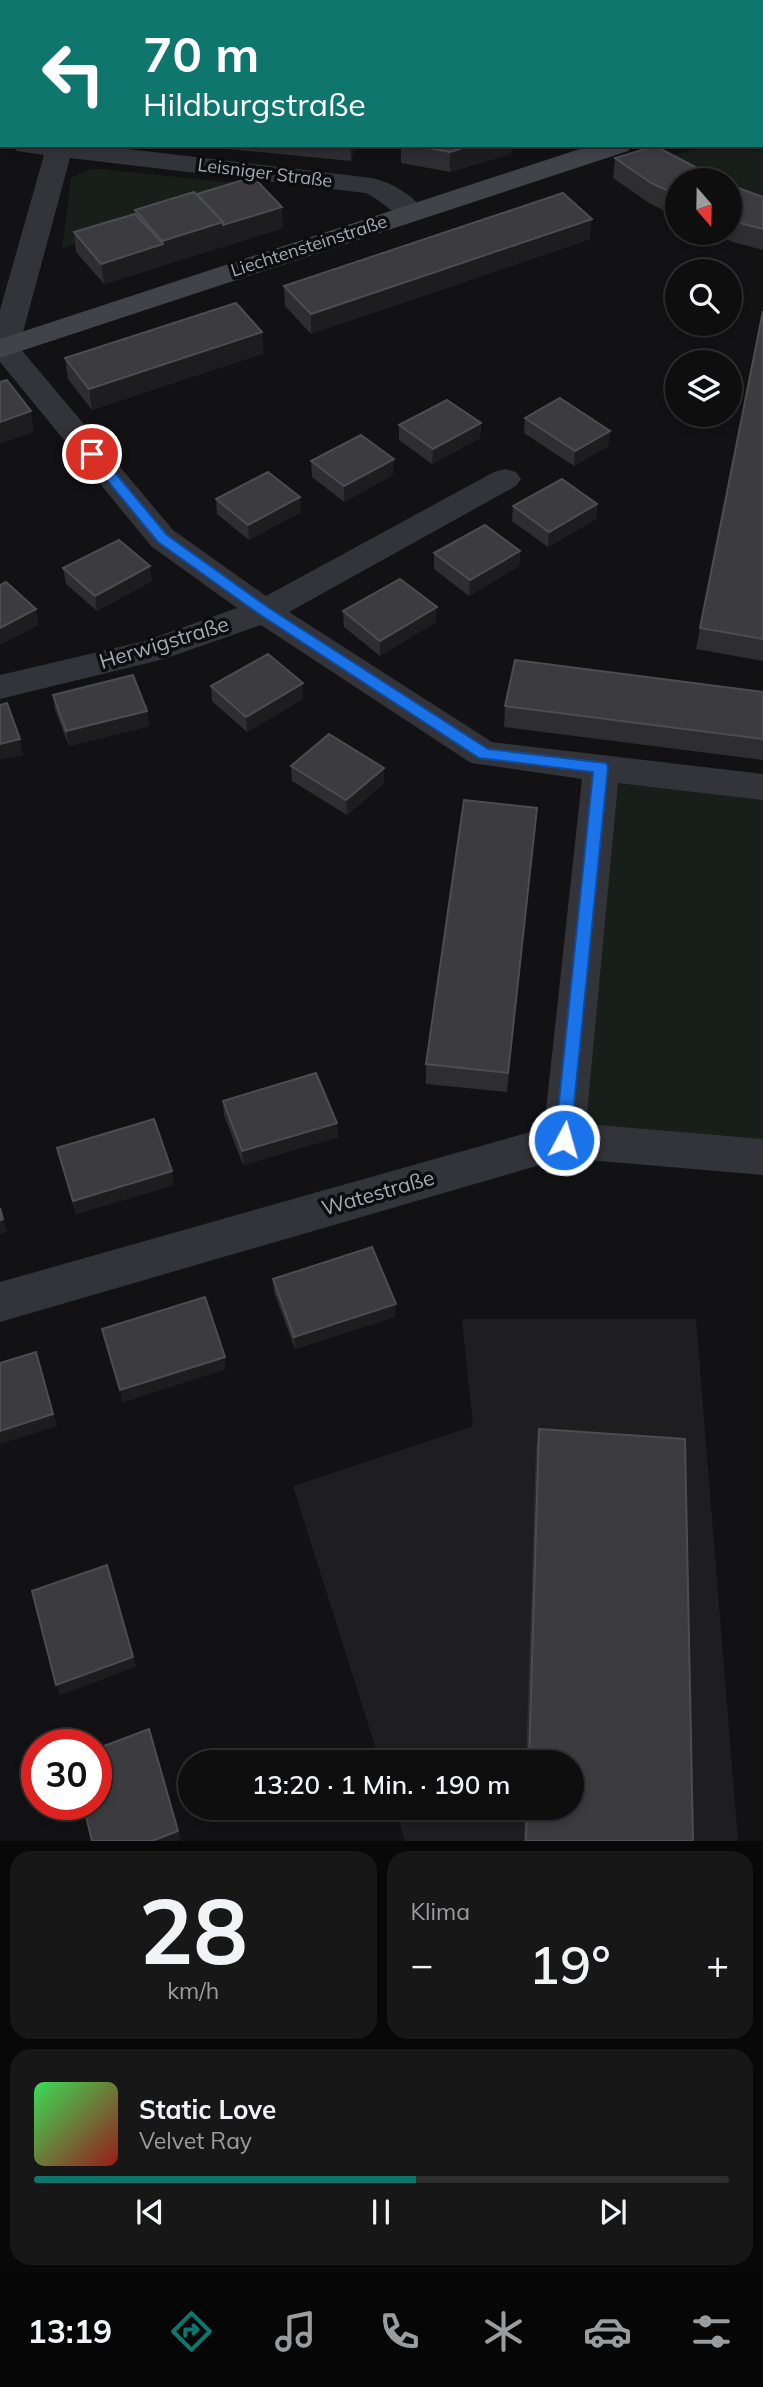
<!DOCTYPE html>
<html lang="de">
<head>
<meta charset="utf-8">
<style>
  :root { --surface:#0e0e0f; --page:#171718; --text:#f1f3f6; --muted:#9b9c9e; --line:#2e2e2f; --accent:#0f766e }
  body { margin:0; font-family:Mulish,sans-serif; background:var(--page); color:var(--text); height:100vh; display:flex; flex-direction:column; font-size:26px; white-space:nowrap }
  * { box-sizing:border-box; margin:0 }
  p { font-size:23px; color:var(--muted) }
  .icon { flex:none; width:38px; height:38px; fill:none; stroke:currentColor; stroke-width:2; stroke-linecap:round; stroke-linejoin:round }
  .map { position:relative; height:1841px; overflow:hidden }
  .drawer { display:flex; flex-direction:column; gap:10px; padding:10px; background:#080808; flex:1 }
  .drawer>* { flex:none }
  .top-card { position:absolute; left:0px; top:0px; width:763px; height:147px; box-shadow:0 4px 10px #0003,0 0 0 2px var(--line); background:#0f766e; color:#fff; overflow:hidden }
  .needle { width:46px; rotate:160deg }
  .buttons { position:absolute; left:665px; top:168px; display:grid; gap:14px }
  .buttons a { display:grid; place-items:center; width:77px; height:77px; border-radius:50%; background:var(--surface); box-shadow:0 4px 10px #0003,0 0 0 2px var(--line); font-size:35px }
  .speed { position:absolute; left:21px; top:1729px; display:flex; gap:14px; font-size:35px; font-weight:700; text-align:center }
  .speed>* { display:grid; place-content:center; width:91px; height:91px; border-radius:50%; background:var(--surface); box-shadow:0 4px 10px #0003,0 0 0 2px var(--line); line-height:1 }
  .speed .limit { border:10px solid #d22; background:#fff; color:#111 }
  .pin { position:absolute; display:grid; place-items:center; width:60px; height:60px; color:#fff; margin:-30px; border:4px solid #fff; border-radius:50%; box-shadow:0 2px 7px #0007 }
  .me { position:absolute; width:77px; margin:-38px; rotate:6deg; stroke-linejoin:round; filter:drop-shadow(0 0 5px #0008) }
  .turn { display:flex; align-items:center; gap:24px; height:147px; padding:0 28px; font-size:32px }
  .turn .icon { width:91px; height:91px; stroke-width:2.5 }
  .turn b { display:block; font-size:49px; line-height:60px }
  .big { font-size:52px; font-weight:600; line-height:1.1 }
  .drawer .tile { flex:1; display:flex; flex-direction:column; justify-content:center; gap:10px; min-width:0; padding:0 24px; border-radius:21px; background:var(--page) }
  .drawer .dial { align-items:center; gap:0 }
  .dial b { font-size:91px; line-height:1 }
  .song { display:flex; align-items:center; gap:21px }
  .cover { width:84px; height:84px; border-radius:10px; background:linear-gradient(135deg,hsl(130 70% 55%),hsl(0 70% 35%)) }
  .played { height:7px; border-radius:4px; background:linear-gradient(90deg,var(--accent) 55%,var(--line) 55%) }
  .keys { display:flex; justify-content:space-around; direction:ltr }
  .heat { display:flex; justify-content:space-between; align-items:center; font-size:38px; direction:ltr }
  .drawer .tiles { flex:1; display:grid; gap:10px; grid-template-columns:1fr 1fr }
  .tile:last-child { grid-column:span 2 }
  .trip { position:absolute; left:178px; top:1750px; width:406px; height:70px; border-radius:35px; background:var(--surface); box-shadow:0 4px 10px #0003,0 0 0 2px var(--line); font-weight:600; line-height:70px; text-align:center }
  .tabs { display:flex; height:112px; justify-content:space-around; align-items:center; background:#060606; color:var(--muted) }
  .tabs .icon { width:49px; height:49px }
  .tabs .on { color:var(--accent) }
  .tabs b { font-size:32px; color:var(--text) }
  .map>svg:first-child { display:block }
  .built { fill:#1e1e21 }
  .green { fill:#181e19 }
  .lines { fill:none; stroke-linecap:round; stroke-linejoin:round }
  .street { fill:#333439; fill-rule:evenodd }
  .secondary { fill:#414349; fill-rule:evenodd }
  .wall { fill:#2e2e32 }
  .shaded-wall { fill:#1d1d20 }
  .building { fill:#3b3b40; stroke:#4b4d52; stroke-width:2 }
  .route { fill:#1a73e8; stroke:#114b97; stroke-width:2 }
  .labels { text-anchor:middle; stroke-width:7; stroke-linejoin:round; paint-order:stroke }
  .far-street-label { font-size:18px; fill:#a4a9b4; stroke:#0d0d0f }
  .street-label { font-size:21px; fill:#a4a9b4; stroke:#0d0d0f }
</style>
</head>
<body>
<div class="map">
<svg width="763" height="1841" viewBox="0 0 763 1841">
  <rect width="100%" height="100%" fill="#121214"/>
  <path class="built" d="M462,1319H696L738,1841H405L395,1808H572V1762H380L293,1486L473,1426Z"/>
  <g class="green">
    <path d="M763,128V219L730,207V180H677L649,163L707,145H761Z"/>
    <path d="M90,169H101L263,186L62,248L71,178Z"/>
    <path d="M601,767L763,787V1157L564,1140Z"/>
  </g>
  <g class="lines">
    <g class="street">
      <path d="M104,0H148L149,2H105Z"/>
      <rect x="761" y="49" width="2" height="15"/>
      <path d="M13,145H95L372,178C393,183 413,195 426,213L422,219C400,224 385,202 366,193L70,158L19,347L173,530L266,596L494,472L505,469L516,472L521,479L516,486L289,612L492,742L763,774V800L618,783L586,1124L763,1139V1175L564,1158L0,1322V1282L544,1128L582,779L471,763L261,625L164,659L0,699V675L145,641L237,608L151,546L0,362V310L44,155L17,151Z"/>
    </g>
    <g class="secondary">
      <rect x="761" y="91" width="2" height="16"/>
      <path d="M592,145H632L628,151L0,358V339Z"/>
    </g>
  </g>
  <g class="wall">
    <path d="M502,0H624L623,2H502Z"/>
    <path d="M717,0H763V32H761V2H717Z"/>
    <path d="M2,25V110H0V28Z"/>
    <path d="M207,145H356L351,161L207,147Z"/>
    <path d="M401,145H512L511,154L450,172L401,163Z"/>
    <path d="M615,158L677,180V217L649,203L613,178Z"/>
    <path d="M730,185L763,197V250L733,242L712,233H730Z"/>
    <path d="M197,194L283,228L104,284L76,252L74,232L135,214V210Z"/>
    <path d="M590,239L311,334L285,306L284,286Z"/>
    <path d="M763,311V661L696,649Z"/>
    <path d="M264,353L92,410L68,379L65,358Z"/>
    <path d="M525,418L610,431L608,446L574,466L524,433Z"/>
    <path d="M481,423L480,438L432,464L399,440V425Z"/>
    <path d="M311,461L393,475L344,502L312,477Z"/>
    <path d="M216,499L301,512L249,540L217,514Z"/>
    <path d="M597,504L596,519L548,547L512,521L513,506Z"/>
    <path d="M520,551L519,566L469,596L434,569V553Z"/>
    <path d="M63,568L152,581L97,611L66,584Z"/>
    <path d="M343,611L436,622L380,656L344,627Z"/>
    <path d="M303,683V699L247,732L212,701L211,686Z"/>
    <path d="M763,692V760L504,727L505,706Z"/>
    <path d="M53,695L147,711L149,726L69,746L55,710Z"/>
    <path d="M291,766L384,768V783L347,815L292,781Z"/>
    <path d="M537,808L507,1092L426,1084V1064Z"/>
    <path d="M223,1101L337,1123L338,1137L243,1165L224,1115Z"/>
    <path d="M57,1148L174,1185L76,1214Z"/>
    <path d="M273,1279L395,1317L295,1349L274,1292Z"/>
    <path d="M539,1429L693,1841H524L525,1808H572V1762H526L536,1448Z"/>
  </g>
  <g class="shaded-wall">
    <path d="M350,145H356L351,161Z"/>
    <path d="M473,145H512L511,154L450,172V152Z"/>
    <path d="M282,207L283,228L104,284L101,264L163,244L162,241L223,222Z"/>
    <path d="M592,219L590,239L311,334V314Z"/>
    <path d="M262,332L264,353L92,410L89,389Z"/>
    <path d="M31,411L34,432L0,444V422Z"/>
    <path d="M481,423L480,438L432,464L433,449Z"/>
    <path d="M610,431L608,446L574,466L575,451Z"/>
    <path d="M394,459L393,475L344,502V486Z"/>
    <path d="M300,497L301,512L249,540L248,525Z"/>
    <path d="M597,504L596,519L548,547L549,532Z"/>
    <path d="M520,551L519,566L469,596L470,580Z"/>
    <path d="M150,566L152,581L97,611L95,596Z"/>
    <path d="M437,607L436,622L380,656V641Z"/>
    <path d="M36,609L39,625L0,645V628Z"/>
    <path d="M303,683V699L247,732L246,717Z"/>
    <path d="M147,711L149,726L69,746L66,731Z"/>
    <path d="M20,739L23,755L0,760V744Z"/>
    <path d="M384,768V783L347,815L346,800Z"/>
    <path d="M337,1123L338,1137L243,1165L242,1151Z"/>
    <path d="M172,1171L174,1185L76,1214L73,1201Z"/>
    <path d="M0,1208L7,1232L0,1234Z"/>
    <path d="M396,1304L395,1317L295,1349L294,1337Z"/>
    <path d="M225,1357L226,1369L122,1403L120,1390Z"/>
    <path d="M40,1365L57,1426L0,1444V1431Z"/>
    <path d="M107,1565L136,1667L60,1695L56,1685Z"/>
    <path d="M152,1738L181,1840L177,1841H152Z"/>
  </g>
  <g class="building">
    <path d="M730,0H763V12H761V2H729Z"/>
    <path d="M2,25V90H0V28Z"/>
    <path d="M412,145H473L450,152Z"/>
    <path d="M655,146L720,180H677V195L651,183L615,158Z"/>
    <path d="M253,177L282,207L223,225V222L197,194Z"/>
    <path d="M730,185L763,197V229L736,222L730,219Z"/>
    <path d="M194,192L223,222L162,241L135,210Z"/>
    <path d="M563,193L592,219L311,314L284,286Z"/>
    <path d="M135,214L163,244L101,264L74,232Z"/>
    <path d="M236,303L262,332L89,389L65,358Z"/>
    <path d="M763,311V639L700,628Z"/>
    <path d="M7,380L31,411L0,422V382Z"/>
    <path d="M560,398L610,431L575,451L525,418Z"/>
    <path d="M447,400L481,423L433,449L399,425Z"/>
    <path d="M361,435L394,459L344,486L311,461Z"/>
    <path d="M268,472L300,497L248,525L216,499Z"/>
    <path d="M562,479L597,504L549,532L513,506Z"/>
    <path d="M485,525L520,551L470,580L434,553Z"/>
    <path d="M119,540L150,566L95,596L63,568Z"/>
    <path d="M400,579L437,607L380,641L343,611Z"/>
    <path d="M6,582L36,609L0,628V585Z"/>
    <path d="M268,654L303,683L246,717L211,686Z"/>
    <path d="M515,660L763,692V739L505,706Z"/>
    <path d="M133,675L147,711L66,731L53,695Z"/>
    <path d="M7,703L20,739L0,744V705Z"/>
    <path d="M329,734L384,768L346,800L291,766Z"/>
    <path d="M464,800L537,808L508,1073L426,1064Z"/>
    <path d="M316,1073L337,1123L242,1151L223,1101Z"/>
    <path d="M154,1119L172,1171L73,1201L57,1148Z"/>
    <path d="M0,1208L3,1219L0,1220Z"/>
    <path d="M372,1247L396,1304L294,1337L273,1279Z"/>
    <path d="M205,1297L225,1357L120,1390L102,1329Z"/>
    <path d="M36,1352L53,1414L0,1431V1363Z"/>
    <path d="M539,1429L685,1439L693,1841H526L527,1808H572V1762H529Z"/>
    <path d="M107,1565L133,1657L56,1685L32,1591Z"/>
    <path d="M149,1729L178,1831L152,1841H92L83,1804H96V1749Z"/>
  </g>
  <path class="route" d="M88,451H97L167,535L269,608L488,749L606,763L608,767L570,1145H558L555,1140L593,772L479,758L259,614L158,542L88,457Z"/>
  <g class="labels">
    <g class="far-street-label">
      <text transform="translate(265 173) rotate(7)" y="6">Leisniger Straße</text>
      <text transform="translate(309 246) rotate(-18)" y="6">Liechtensteinstraße</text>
    </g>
    <g class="street-label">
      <text transform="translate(164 643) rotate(-17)" y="7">Herwigstraße</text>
      <text transform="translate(378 1193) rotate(-16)" y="7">Watestraße</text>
    </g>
  </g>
</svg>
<div class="buttons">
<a><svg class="needle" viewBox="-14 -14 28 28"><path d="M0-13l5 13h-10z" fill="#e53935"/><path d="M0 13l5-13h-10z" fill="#9b9c9e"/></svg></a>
<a><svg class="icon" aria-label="search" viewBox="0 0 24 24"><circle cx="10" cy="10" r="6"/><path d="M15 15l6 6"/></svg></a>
<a><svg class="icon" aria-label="layers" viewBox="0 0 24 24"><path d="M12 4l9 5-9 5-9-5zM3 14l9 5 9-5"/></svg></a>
</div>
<div class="speed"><div class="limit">30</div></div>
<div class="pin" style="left:92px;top:454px;background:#d93025"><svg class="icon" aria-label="arrive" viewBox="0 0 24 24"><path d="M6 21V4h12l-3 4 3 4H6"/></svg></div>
<svg class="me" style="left:564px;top:1140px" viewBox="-20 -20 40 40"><circle r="17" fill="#1a73e8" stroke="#fff" stroke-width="3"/><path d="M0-11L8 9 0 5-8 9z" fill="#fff"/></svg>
<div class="trip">13:20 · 1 Min. · 190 m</div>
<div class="top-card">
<div class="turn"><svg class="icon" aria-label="left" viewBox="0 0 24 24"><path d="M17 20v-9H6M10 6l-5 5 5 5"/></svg><div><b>70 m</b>Hildburgstraße</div></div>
</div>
</div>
<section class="drawer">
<div class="tiles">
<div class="tile dial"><b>28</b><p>km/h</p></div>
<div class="tile"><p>Klima</p>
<div class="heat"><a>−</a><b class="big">19°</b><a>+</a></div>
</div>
<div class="tile">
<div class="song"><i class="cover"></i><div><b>Static Love</b><p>Velvet Ray</p></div></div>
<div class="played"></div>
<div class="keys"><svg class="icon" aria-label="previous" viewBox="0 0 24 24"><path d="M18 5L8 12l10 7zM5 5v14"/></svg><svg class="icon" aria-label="pause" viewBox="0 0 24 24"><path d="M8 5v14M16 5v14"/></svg><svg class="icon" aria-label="next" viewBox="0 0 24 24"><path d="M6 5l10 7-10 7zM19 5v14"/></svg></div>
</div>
</div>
</section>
<nav class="tabs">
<b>13:19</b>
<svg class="icon on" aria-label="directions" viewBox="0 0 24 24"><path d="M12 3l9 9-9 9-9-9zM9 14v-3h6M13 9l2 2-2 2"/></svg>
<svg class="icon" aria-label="music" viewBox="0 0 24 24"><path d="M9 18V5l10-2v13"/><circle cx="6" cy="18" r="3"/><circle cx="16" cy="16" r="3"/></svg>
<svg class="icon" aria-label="phone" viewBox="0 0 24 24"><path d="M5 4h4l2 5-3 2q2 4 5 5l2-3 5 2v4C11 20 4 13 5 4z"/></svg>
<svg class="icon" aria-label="climate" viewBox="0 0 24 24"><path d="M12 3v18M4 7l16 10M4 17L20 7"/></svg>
<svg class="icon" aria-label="car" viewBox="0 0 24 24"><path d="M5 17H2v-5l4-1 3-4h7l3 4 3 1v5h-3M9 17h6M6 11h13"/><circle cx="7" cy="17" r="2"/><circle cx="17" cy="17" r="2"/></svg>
<svg class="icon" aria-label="filters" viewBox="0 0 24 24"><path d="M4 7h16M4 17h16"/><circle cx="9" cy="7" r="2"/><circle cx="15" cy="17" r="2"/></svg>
</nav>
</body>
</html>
